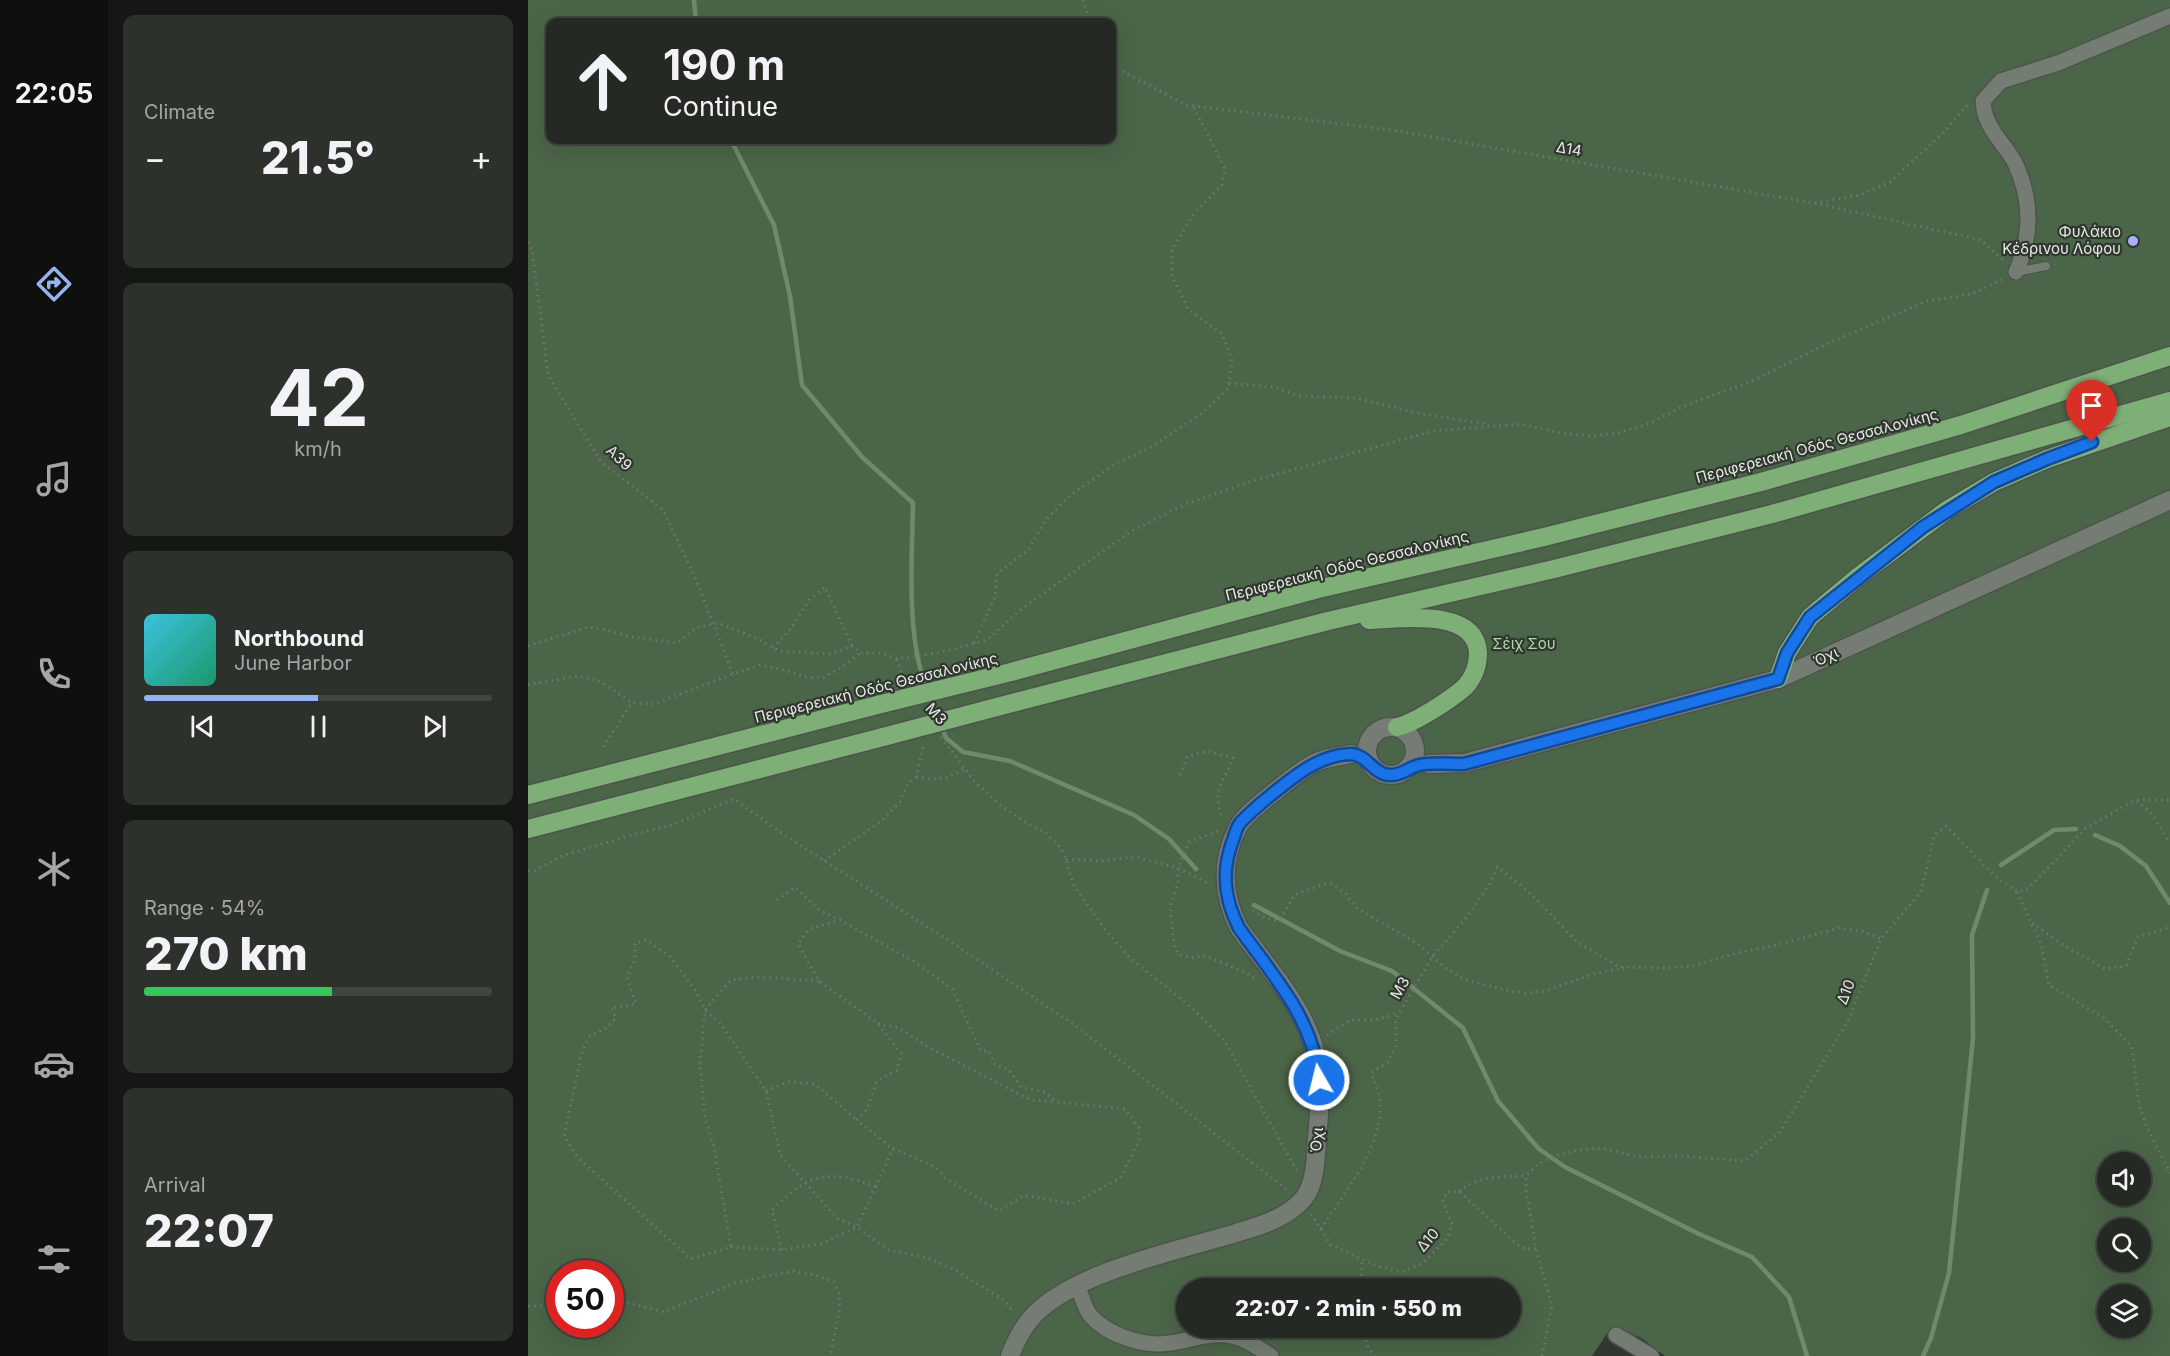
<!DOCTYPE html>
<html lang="en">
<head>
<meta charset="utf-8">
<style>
  :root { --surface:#242923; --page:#2c312b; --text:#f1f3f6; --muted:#a3a6a6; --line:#414541; --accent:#95b2f1 }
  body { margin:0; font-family:Inter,sans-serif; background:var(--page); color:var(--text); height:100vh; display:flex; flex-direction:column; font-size:22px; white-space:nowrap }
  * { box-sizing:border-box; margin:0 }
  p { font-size:20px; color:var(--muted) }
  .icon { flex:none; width:33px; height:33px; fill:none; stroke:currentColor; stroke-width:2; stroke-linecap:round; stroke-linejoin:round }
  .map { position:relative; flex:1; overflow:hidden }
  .drawer { display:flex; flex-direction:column; gap:15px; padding:15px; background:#141713; width:420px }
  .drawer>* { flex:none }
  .guide { position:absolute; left:18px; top:18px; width:570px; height:126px; border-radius:12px; box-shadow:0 6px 24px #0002,0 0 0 2px var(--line); background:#242923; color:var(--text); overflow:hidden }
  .buttons { position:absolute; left:1569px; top:1152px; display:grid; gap:12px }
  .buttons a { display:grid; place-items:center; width:54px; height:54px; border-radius:50%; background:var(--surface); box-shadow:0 6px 24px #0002,0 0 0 2px var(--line); font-size:30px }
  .speed { position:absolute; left:18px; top:1260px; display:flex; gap:12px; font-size:30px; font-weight:700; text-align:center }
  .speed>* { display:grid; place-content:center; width:78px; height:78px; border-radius:50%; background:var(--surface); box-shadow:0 6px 24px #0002,0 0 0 2px var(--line); line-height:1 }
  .speed .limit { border:9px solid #d22; background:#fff; color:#111 }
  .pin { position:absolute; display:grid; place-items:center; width:51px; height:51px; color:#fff; margin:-62px -26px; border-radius:50% 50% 50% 0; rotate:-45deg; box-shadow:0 0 6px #0007 }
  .pin .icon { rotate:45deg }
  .me { position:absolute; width:66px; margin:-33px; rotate:352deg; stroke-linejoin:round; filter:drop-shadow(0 0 4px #0008) }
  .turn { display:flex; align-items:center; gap:21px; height:126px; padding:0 18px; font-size:27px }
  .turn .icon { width:78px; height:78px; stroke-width:2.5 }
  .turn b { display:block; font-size:42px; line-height:51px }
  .big { font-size:45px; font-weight:800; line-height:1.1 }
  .drawer .widget { flex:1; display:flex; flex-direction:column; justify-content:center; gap:9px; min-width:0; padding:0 21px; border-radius:12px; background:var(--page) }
  .drawer .dial { align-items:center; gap:0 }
  .dial b { font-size:78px; line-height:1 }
  .song { display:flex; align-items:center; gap:18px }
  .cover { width:72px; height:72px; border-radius:9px; background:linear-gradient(135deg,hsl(190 70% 55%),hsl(160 70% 35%)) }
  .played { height:6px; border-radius:3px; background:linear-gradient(90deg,var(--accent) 50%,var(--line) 50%) }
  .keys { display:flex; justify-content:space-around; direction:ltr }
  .heat { display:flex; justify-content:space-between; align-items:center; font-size:33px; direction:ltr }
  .charge { height:9px; border-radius:4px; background:linear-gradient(90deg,#34c759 54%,var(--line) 0) }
  .trip { position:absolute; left:648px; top:1278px; width:345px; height:60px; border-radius:30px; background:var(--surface); box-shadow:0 6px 24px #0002,0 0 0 2px var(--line); font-weight:800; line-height:60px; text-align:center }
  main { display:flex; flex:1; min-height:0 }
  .tab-bar { display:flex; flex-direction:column; width:108px; justify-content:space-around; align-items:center; background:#0e100e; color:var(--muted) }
  .tab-bar .icon { width:42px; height:42px }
  .tab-bar .on { color:var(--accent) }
  .tab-bar b { font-size:27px; color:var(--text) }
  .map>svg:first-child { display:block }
  .forest { fill:#4b6548; fill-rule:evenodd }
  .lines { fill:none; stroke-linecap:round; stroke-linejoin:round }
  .stream { stroke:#6f8a6b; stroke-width:4.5 }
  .lane-casing { stroke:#4e534d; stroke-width:10 }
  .street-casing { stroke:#4e534d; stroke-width:18 }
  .secondary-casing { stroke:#4e534d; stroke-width:21 }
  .highway-casing { stroke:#4e534d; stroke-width:21 }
  .path { stroke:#70766f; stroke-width:3; stroke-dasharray:1.5 4.5; stroke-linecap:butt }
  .lane { stroke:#757c73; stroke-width:8 }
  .street { stroke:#757c73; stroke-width:15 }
  .secondary { stroke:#757c73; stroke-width:18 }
  .highway { stroke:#7eaf77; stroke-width:18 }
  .highway-bridge-casing { stroke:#4e534d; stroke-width:21; stroke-linecap:butt }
  .highway-bridge { stroke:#7eaf77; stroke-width:18 }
  .route-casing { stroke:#114b97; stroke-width:15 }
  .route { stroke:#1a73e8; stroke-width:10 }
  .poi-dot { fill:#a9b0fc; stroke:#30372f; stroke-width:2 }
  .labels { text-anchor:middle; stroke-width:4.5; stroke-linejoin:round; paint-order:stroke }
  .street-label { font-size:15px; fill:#e6eae5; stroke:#30372f }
  .poi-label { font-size:15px; fill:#e6eae5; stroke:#30372f; text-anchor:end }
  .park-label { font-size:15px; fill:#acdaa6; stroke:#30372f }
</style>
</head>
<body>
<main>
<nav class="tab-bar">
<b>22:05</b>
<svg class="icon on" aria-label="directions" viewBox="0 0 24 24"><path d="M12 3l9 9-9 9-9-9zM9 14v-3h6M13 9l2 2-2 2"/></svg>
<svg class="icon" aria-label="music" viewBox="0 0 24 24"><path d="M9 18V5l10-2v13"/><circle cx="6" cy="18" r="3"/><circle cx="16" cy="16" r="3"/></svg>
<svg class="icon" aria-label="phone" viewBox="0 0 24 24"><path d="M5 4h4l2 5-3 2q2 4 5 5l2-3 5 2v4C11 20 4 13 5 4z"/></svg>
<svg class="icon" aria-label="climate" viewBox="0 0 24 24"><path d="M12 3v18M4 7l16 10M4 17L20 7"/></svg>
<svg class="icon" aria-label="car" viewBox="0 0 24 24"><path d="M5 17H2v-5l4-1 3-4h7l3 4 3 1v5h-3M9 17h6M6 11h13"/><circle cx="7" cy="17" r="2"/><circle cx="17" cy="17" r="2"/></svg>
<svg class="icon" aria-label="filters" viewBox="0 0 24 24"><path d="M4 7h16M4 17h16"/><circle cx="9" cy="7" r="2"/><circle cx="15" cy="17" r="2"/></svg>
</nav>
<section class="drawer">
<div class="widget"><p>Climate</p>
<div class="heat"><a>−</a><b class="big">21.5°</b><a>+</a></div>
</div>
<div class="widget dial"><b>42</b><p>km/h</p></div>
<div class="widget">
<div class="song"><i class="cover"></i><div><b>Northbound</b><p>June Harbor</p></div></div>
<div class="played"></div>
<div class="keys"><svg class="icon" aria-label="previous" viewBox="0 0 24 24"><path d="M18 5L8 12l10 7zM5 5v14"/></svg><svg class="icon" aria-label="pause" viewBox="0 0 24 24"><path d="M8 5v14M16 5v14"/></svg><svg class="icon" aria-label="next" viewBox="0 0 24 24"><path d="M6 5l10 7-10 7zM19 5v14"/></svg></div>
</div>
<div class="widget"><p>Range · 54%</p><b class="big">270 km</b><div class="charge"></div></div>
<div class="widget"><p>Arrival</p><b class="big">22:07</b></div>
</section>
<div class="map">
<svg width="1642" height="1356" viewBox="0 0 1642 1356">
  <rect width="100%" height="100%" fill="#30372f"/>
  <path class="forest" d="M0,0H1642V1356H1137L1112,1337L1082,1329L1064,1356H0ZM22,22H584V140H22ZM1580,1162H1612V1196H1580ZM1580,1228H1612V1262H1580ZM32,1274H82V1324H32ZM658,1288H982V1328H658ZM1580,1294H1612V1328H1580Z"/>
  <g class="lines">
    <g class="stream">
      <path d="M166,0L168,22"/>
      <path d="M203,140L246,225L262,296L274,385L334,457L385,503C384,559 378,635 398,687"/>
      <path d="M401,695L410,718"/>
      <path d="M413,726L418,738L435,752L482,761L606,815L641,839L668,869"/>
      <path d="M1567,835L1592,846L1618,866L1642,903"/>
      <path d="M1473,865L1526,830L1548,829"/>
      <path d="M726,905L812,951L864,971L935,1028L970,1101L1011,1149L1037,1167L1171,1234L1224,1257L1261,1297L1279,1356"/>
      <path d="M1395,1356L1403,1338L1421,1273L1445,1038L1444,935L1459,890"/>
    </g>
    <defs>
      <path id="lane" d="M1488,272L1518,266"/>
      <g id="street">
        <path d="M1488,272C1504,236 1504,199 1487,163C1480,148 1464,135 1459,119C1456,114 1456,107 1455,101L1473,81L1530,63L1642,16"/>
        <path d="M549,1285C553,1294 556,1307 562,1315C580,1336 616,1347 642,1343C660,1341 678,1333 697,1335C714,1336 729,1347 743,1356"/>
        <path d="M1088,1335L1123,1356"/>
      </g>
      <g id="secondary">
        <circle cx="863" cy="751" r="24"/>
        <path d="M900,764L937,763L1250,679L1642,500"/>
        <path d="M482,1356C488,1340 495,1326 507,1314C550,1271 649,1251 708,1233C731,1226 760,1218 776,1198C788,1183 788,1155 789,1137C792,1109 794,1078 787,1051C775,1004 738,966 711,928C694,895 693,860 710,827C716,815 739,798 750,789C763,779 776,767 791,761C801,757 813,756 823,754"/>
      </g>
      <g id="highway">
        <path d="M841,620C870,619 948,607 950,653C950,667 946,677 937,687C922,700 887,723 869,727"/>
        <path d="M483,672L790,589L1016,537L1233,482L1433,425L1642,356"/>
        <path d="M1250,679L1259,653L1282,617L1331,576L1419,510L1466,482L1519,459L1642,417"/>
        <path d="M488,702L800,621L1026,569L1244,514L1642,401"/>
        <path d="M0,795L353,704"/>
        <path d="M0,829L355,737"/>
      </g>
    </defs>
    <use href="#lane" class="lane-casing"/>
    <use href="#street" class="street-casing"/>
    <use href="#secondary" class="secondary-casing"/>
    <use href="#highway" class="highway-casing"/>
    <g class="path">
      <path d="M555,0L562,22"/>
      <path d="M584,66L659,105L863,130L1286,203L1453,240L1476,261"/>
      <path d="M1287,203L1332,195L1362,182L1415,133L1440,104"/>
      <path d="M0,242L4,250L20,375L73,462L135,510L167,577L205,674"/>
      <path d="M701,383L745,387L772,396L827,398L889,413L959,424"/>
      <path d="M446,643L467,597L469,574L501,549L517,521L540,497L587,464L622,448L674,413L700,389L704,360L694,334L660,309L644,276V249L668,211L694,185L697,169L665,106"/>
      <path d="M0,646L60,627L79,630L103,637L150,643L167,628L190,623L228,638L251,651L304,654L324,646L332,653H354L369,659L415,652L459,640L492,610L602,532L658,504L721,482L905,431L993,424L1033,433L1062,436L1089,433L1120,424L1158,405L1220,383L1303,342L1399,301L1444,294L1475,279"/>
      <path d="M245,648L264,627L282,599L297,587L324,646"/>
      <path d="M369,659L377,683"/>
      <path d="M0,685L50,676L72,681L104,703L126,704L205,674L233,665L253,669L276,677L295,678L317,665L332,653"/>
      <path d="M413,737L446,781L472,805L500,824L518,833L532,847L538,859L545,884L579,932L601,957L665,1009L696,1040L769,1171"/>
      <path d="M75,747L104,703"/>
      <path d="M652,775L659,757L679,751L705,758C701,771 691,782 690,795C689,801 692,808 693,814L698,817"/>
      <path d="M388,777C409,780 418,781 437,768"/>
      <path d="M1609,800H1642"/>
      <path d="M690,831L661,842L650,868V883L642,907L646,944L650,954L663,958L675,955L719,973L728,980"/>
      <path d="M538,859L569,861L608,857L650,868L683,885"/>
      <path d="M296,861L353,821L372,802L380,784L388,777L396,744"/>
      <path d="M0,871L7,870L34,856L111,833L144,825L206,799L256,835L420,940L548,1026L762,1192"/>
      <path d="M1489,892L1513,944L1521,985L1576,1018L1604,1047L1611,1105L1619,1127L1642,1173"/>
      <path d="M249,900L267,887L290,909L311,920"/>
      <path d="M725,910L733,916L748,921L757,912L766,895L796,884H803L818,894L827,907L890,944L919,969L937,980L981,991L998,993L1016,991L1069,973L1096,968"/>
      <path d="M1504,923L1537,946L1577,969L1598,966L1610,937L1642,927"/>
      <path d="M291,981L231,977L203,980L177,1010L172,1064L177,1118L186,1147L203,1247L163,1259L50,1158L36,1136L54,1052L62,1036L78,1028L88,1018L83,1008L108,1004L99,978L107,960V943L119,940L134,951L141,955L167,990L177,1010L193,1024L238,1091L252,1155L310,1219L329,1227L360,1250L400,1258L425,1269L476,1300L486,1313"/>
      <path d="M350,1023L371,1028L400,1047L503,1100L528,1102"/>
      <path d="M799,1035L822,1020H847L871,1013"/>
      <path d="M238,1091L260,1082L287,1084L329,1120"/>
      <path d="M931,1191C953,1175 972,1177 998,1176"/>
      <path d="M783,1214L803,1245L849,1266L874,1272L895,1263L920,1238L924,1224L915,1201L919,1192L931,1191L986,1242L997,1249H1008"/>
      <path d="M793,1229C817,1191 855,1148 852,1100C851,1091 846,1082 843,1073L860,1062L868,1044V1020L871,1013L905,956L938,918L963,882L969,867L991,884L1010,901L1049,942L1091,967L1139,968L1164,966L1209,953L1249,945L1311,928L1334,931L1353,939"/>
      <path d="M203,1247L254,1250L295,1243L329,1227L365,1149L408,1167L417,1178L471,1211L496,1195L545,1204L592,1178L611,1141V1128L597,1109L529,1102L516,1092L493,1087L481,1070L467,1065L461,1051H453L424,989L387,962L312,920L281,929L270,944L291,981L348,1022L373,1053L369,1070L349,1081L339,1109L329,1120L365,1149"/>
      <path d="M254,1250L244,1210C282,1172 300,1169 349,1187"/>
      <path d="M833,1288L834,1259"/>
      <path d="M0,1306H32"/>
      <path d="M82,1307L97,1302L136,1312L207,1283L265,1271L290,1276L306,1282L312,1294L311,1313L302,1356"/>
      <path d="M837,1328L839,1345L847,1356"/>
      <path d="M1014,1356L1024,1306L1008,1249L998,1189V1176L1009,1165L1026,1156L1051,1150L1073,1148L1110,1157L1152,1156L1217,1161L1252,1132L1319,1023L1353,939L1393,892L1407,834L1418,826L1467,876L1489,892L1500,889L1557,829L1607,800L1622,812L1642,843"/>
    </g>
    <use href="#lane" class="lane"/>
    <use href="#street" class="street"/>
    <use href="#secondary" class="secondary"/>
    <use href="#highway" class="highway"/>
    <defs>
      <g id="highway-bridge">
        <path d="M353,704L483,672"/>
        <path d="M355,737L488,702"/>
      </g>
    </defs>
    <use href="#highway-bridge" class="highway-bridge-casing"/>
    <use href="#highway-bridge" class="highway-bridge"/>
  </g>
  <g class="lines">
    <defs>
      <path id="route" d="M791,1080C786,1019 745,976 711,928C696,899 693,871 705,840C707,835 708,828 712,823C724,810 739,798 753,787C773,771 795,755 822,754C839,754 845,774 861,775C873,776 880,768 891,765C904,762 922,764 936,764L1250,679L1259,653L1282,617L1395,527L1466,482L1519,459L1564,442"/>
    </defs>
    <use href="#route" class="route-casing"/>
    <use href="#route" class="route"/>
  </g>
  <circle class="poi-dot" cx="1605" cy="241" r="6"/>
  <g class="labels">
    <g class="street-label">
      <text transform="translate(1041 149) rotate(10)" y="5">Δ14</text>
      <text transform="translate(1289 446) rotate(-15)" y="5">Περιφερειακή Οδός Θεσσαλονίκης</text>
      <text transform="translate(91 458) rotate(43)" y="5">Α39</text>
      <text transform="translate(819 566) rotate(-14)" y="5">Περιφερειακή Οδός Θεσσαλονίκης</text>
      <text transform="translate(1298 657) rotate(-25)" y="5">Όχι</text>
      <text transform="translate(348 688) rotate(-14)" y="5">Περιφερειακή Οδός Θεσσαλονίκης</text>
      <text transform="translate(408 714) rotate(47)" y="5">Μ3</text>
      <text transform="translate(872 988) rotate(-60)" y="5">Μ3</text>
      <text transform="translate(1318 992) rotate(-68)" y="5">Δ10</text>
      <text transform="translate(789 1140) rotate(-85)" y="5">Όχι</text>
      <text transform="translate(900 1240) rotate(-49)" y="5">Δ10</text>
    </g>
    <g class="poi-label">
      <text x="1593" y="237">Φυλάκιο<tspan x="1593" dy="17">Κέδρινου Λόφου</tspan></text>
    </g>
    <g class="park-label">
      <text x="996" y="649">Σέιχ Σου</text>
    </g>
  </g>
</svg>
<div class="buttons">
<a><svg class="icon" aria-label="sound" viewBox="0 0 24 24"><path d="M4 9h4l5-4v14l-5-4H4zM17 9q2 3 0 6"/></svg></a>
<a><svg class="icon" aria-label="search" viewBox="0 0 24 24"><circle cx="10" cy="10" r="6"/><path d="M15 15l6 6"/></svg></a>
<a><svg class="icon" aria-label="layers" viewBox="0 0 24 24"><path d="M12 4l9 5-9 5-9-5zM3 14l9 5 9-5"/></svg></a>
</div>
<div class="speed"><div class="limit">50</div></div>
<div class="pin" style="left:1564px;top:442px;background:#d93025"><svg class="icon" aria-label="arrive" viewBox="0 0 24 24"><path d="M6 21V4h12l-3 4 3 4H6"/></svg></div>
<svg class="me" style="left:791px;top:1080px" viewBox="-20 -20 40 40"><circle r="17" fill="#1a73e8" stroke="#fff" stroke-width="3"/><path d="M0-11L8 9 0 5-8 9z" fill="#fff"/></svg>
<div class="trip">22:07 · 2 min · 550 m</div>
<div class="guide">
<div class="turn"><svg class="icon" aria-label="ahead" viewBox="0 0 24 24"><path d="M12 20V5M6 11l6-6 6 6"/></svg><div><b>190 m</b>Continue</div></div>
</div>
</div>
</main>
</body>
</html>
